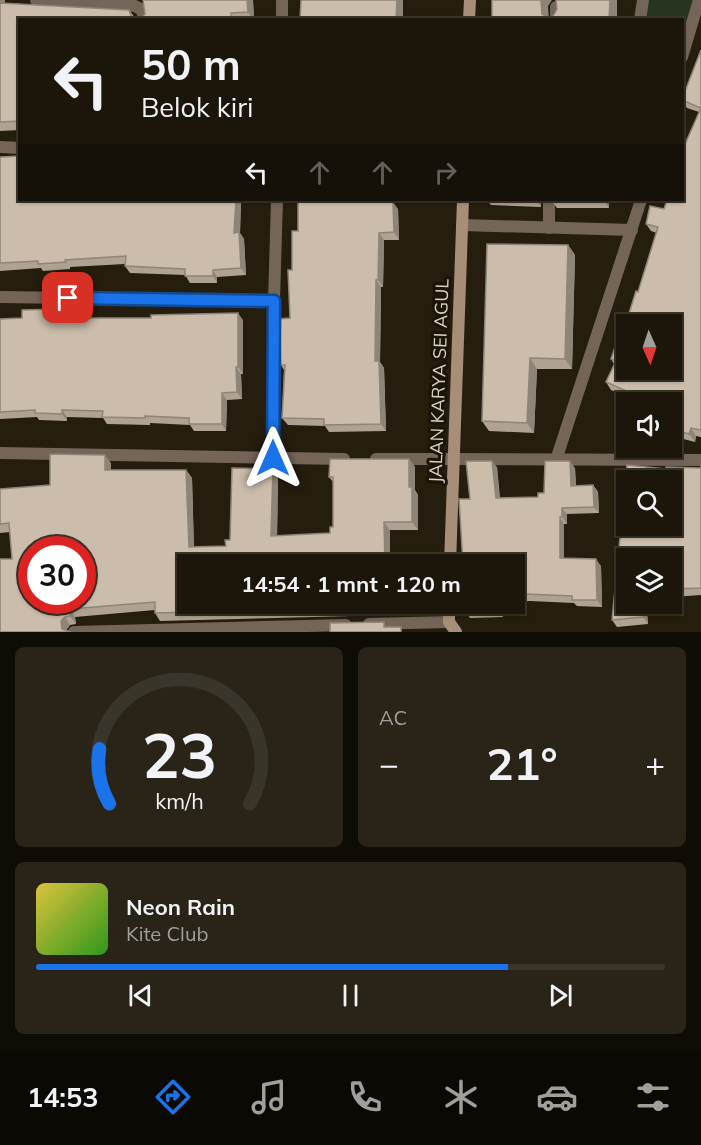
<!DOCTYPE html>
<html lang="id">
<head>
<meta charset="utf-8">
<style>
  :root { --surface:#1c160a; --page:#292318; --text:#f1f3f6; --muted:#a09f9c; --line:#3a352b; --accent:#1a73e8 }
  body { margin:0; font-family:Mulish,sans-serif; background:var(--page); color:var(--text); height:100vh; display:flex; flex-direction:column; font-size:22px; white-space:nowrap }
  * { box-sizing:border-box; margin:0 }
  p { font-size:20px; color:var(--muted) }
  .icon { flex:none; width:33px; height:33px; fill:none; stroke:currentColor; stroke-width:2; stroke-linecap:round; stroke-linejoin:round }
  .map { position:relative; height:632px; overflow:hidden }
  .sheet { display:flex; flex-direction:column; gap:15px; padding:15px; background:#0f0c06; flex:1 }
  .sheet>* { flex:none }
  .hud { position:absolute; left:18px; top:18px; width:666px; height:183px; border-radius:0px; box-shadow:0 2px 4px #0004,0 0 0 2px var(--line); background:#1c160a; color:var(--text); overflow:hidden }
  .needle { width:39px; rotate:177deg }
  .tools { position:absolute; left:616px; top:314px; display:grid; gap:12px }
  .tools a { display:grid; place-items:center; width:66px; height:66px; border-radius:0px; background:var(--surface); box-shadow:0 2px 4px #0004,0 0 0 2px var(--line); font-size:30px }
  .speed { position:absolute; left:18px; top:536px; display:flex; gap:12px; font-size:30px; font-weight:700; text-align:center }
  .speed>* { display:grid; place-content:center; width:78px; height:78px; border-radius:50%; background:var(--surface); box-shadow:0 2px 4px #0004,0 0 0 2px var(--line); line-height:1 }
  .speed .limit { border:9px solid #d22; background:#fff; color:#111 }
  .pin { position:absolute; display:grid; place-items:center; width:51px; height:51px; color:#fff; margin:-26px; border-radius:12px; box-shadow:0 3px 9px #0006 }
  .me { position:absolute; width:66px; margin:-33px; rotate:0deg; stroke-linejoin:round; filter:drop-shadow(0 0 4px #0008) }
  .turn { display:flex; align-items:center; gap:21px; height:126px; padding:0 24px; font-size:27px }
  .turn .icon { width:78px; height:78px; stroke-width:2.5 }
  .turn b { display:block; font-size:42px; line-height:51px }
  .lanes { display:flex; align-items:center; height:57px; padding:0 24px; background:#0003; justify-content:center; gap:30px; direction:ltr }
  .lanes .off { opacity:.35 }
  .big { font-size:45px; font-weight:700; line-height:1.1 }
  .sheet .widget { flex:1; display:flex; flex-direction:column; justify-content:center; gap:9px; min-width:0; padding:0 21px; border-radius:9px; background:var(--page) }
  .sheet .dial { align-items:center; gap:0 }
  .dial svg { height:156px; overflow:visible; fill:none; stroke:var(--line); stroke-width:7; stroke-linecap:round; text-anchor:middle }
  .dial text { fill:var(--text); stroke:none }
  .song { display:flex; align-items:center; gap:18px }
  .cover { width:72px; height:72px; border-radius:9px; background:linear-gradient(135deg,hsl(50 70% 55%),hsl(110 70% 35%)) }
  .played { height:6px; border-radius:3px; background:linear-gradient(90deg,var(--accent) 75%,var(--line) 75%) }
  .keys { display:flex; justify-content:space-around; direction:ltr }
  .heat { display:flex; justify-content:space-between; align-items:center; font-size:33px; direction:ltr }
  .sheet .tiles { flex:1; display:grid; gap:15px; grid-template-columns:1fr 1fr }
  .widget:last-child { grid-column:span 2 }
  .trip { position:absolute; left:177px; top:554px; width:348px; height:60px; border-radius:0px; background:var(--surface); box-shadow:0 2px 4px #0004,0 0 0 2px var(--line); font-weight:700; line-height:60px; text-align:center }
  .tabs { display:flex; height:96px; justify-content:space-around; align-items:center; background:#0b0904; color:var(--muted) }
  .tabs .icon { width:42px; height:42px }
  .tabs .on { color:var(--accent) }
  .tabs b { font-size:27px; color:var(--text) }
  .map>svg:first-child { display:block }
  .green { fill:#25351f }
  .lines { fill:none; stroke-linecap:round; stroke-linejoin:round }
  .minor { stroke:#756558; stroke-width:12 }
  .tertiary { stroke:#756558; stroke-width:12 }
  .secondary { stroke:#a78e78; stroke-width:12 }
  .wall { fill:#afa293 }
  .shaded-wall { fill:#8e8478 }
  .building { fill:#cbbcab; stroke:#8e8478; stroke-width:1.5; fill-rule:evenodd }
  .route-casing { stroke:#114b97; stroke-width:15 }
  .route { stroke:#1a73e8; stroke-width:10 }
  .labels { text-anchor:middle; stroke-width:6; stroke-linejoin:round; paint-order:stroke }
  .street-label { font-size:18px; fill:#d7d1c8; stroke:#1c1405 }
</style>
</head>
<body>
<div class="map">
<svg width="701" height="632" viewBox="0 0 701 632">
  <rect width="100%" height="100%" fill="#251d0e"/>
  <path class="green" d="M644,0H696L683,49L682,20H642Z"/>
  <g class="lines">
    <g class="minor">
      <path d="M36,0L135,6L142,10L144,20"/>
      <path d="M282,20V0"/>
      <path d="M556,20V7"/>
      <path d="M640,20L643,0"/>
      <path d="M682,57L699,0"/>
      <path d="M0,147L20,148"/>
      <path d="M462,225L632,230"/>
      <path d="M549,228V200"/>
      <path d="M0,297L274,301"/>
      <path d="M0,453L344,459"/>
      <path d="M272,458L274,301L277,200"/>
      <path d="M376,459H454"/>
      <path d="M556,460L641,200"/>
      <path d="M369,624L449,622"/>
      <path d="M74,632L346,625"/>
    </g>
    <path class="tertiary" d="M454,459L701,460"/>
    <g class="secondary">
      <path d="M469,20L470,0"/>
      <path d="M450,564L463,200"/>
      <path d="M449,603V622L456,632"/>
    </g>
  </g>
  <g class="wall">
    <path d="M0,0L5,3L129,10L136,19L253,0L254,20H20V130L0,131Z"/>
    <path d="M701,50V437L696,436L695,442L672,436V402H639L611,390L606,382L614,364L611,359L621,339L638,292L657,233L651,231L646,224L664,209L699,112L687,108L682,101Z"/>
    <path d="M0,157L20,200H241L240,233L244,239L246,275L217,277V283H190L185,275L130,273L125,266V264L70,267V269L43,271L41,268L0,271Z"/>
    <path d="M379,200V202L398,209L399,240H384L383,287H381L380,362L384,368L386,431L329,432L325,426L288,425L282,418L284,370L281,365L290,318L298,231Z"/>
    <path d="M487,200H541V207L491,205Z"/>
    <path d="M551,200H608L609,208H557Z"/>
    <path d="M568,245L575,255L572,369H537L534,433L489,431L482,421Z"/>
    <path d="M65,316V318L243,320V374H241L242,399L227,400L226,431H194L190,425L150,423V425L107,424L103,418L67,417V421L39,420L37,417L0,419V319Z"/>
    <path d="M409,459L415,467V490L418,495V530H390V564H188V603H391V615L160,621L155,613V610L75,617L76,624L70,625L67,629V630L0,632L12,559L10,532L0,533V489L50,485L111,463V470H186L192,478L194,547L226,546L230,540L273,469L278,477L277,536L330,533L333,527V482L329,477Z"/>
    <path d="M701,466V595L672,597V558L627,603H646L648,624L617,627L612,620L666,469L701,468Z"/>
    <path d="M497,467L500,498L538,497L575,468L576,486L593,485L598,492L599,513L567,514V524H564V558L601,566L602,607L577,606L574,603L530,601L514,602V564L470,499Z"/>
    <path d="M502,603L503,617L470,618L465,611Z"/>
  </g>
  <g class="shaded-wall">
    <path d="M0,0H5V11L0,5Z"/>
    <path d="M247,0H253L254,20H253L248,12Z"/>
    <path d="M397,0H403V20H396Z"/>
    <path d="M541,0H552L548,6L549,20L542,14Z"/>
    <path d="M610,0H617V20H609Z"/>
    <path d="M236,200H241L240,233L244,239L246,275L241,268L234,233Z"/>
    <path d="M535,200H541V207Z"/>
    <path d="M603,200H608L609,208Z"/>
    <path d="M393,202L398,209L399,240L394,232Z"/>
    <path d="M379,233L384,240L383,287L378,280Z"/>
    <path d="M568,245L575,255L572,369L565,359Z"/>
    <path d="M213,270L217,277V283L213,276Z"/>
    <path d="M376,280L381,287L380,362L384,368L386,431L381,424L375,361Z"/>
    <path d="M61,309L65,316L66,324L61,318Z"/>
    <path d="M238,313L243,320V374L238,367Z"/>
    <path d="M530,358L537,369L534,433L527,423Z"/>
    <path d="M236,367L241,374L242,399L237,392Z"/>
    <path d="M222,393L227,400L226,431L222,424Z"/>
    <path d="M62,410L67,417V421L62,414Z"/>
    <path d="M691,428L696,436L695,442L689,434Z"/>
    <path d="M105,455L111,463V479L105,470Z"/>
    <path d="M409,459L415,467V490L418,495V530L412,522L409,487Z"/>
    <path d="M492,461L497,467L500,505L496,498Z"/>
    <path d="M570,461L575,468L576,493L571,486Z"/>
    <path d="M273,469L278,477L277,544L271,536Z"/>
    <path d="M186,470L192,478L194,555L189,547Z"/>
    <path d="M593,485L598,492L599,513L594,507Z"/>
    <path d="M562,508L567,514V524L562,517Z"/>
    <path d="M560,517L564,524V565L560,558Z"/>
    <path d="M384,522L390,530V564H385Z"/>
    <path d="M596,559L601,566L602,607L597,600Z"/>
    <path d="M385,603H391V615L385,607Z"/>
    <path d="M498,603H502L503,617L498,610Z"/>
    <path d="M642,603H646L648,624L643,617Z"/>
    <path d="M70,609L75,617L76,624L70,616Z"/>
    <path d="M65,617L70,625L67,629V632L62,629L61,621Z"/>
  </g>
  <g class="building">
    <path d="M143,0H247L248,12L231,13V20H20V121L0,122V3L129,10L131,16L136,19H140L145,14Z"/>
    <path d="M301,0H397L396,20H300Z"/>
    <path d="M492,0H541L542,14L548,18L553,16L557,9L556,0H610L609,20H492Z"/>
    <path d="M701,50V430L691,428L689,434L672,429V402H651L606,382L616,361L611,359L618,338L621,339L636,291L638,292L658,227L646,224L650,206L664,209L667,200H682V151L701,108L682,100V99ZM627,324H672V369H627Z"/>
    <path d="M20,156V200H236L234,233L239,232L241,268L213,270V276H185V269L125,266L126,256L65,260L66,262L38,264V261L0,263V157Z"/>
    <path d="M298,200H374V202H393L394,232L379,233L378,280H376L375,361H379L381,424L324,425V419L282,418L285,365H281L279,319L290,318L288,270H292V231H298Z"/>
    <path d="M487,244L568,245L565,359L530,358L527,423L482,421Z"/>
    <path d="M61,309V318H151V315L238,313V367H236L237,392L222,393V424H189V418L145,416V418L102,417L103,411L62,410V414L35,413V410L0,412V319L22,318V310Z"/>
    <path d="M50,454L105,455V470H186L189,547L226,546L225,540H230L232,468L273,469L271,536L330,533V527H333V477H329L330,459H409V487H412V522H384L385,564H188V603H385V607L155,613V602L70,609V616L65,617L61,621L62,629L71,632H0V559H12L9,523L0,524V489L50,485ZM32,549H82V600H32Z"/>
    <path d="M466,461H492L496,498L538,497V493H544L545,461H570L571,486L593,485L594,507L562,508V517H560V558L596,559L597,600H572V596L525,594L514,595V564H463L459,499H470Z"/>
    <path d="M627,465L666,469V467L701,468V466V588L672,589V558H627V603H642L643,617L612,620ZM627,480H672V525H627Z"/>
    <path d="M465,603H498V610L465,611Z"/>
    <path d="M384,622V627H401V632H330V623Z"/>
  </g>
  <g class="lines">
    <defs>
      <path id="route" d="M68,298L274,301L273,458"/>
    </defs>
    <use href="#route" class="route-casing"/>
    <use href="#route" class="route"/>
  </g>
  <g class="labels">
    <g class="street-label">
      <text transform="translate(439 381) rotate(-88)" y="6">JALAN KARYA SEI AGUL</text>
    </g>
  </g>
</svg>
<div class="tools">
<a><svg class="needle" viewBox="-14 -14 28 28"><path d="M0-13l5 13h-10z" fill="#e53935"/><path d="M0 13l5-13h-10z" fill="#a09f9c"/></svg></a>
<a><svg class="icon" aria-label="sound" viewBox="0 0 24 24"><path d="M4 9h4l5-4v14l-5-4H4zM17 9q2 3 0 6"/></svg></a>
<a><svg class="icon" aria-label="search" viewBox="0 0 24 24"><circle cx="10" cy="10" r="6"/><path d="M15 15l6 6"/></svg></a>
<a><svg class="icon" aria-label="layers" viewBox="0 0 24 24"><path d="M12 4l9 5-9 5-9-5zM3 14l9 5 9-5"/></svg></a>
</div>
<div class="speed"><div class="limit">30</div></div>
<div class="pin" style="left:68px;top:298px;background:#d93025"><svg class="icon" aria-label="arrive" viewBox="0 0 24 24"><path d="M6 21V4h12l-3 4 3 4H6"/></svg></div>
<svg class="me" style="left:273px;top:458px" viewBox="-20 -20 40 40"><path d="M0-17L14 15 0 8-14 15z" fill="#1a73e8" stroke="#fff" stroke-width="4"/></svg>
<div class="trip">14:54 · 1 mnt · 120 m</div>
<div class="hud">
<div class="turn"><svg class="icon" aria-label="left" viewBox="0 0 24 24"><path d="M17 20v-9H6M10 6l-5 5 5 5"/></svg><div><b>50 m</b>Belok kiri</div></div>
<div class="lanes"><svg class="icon" aria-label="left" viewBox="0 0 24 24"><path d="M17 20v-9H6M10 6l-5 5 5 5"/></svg><svg class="icon off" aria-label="ahead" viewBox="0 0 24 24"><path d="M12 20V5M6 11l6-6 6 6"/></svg><svg class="icon off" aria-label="ahead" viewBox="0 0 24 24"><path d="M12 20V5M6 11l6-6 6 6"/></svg><svg class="icon off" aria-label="right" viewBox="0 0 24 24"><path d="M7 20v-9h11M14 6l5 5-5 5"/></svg></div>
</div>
</div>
<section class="sheet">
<div class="tiles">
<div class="widget dial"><svg viewBox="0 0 100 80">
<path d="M14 69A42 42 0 1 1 86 69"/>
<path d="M14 69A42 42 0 0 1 9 41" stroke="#1a73e8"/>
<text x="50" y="56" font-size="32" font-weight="700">23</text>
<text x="50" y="72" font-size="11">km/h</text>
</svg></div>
<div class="widget"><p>AC</p>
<div class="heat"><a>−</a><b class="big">21°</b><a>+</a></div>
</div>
<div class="widget">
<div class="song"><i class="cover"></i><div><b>Neon Rain</b><p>Kite Club</p></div></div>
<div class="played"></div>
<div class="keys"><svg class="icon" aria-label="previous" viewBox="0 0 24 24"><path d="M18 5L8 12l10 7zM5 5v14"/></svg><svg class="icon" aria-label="pause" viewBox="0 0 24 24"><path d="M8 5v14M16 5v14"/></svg><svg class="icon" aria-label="next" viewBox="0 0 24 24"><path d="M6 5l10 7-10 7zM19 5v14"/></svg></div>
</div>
</div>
</section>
<nav class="tabs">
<b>14:53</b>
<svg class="icon on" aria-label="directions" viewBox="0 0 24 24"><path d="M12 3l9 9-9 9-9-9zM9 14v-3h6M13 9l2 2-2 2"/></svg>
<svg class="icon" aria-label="music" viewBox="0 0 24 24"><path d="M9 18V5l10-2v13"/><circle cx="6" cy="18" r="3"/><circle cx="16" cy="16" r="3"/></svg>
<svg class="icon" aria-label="phone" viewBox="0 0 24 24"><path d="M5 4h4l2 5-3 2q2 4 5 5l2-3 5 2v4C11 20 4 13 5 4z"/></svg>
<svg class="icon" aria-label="climate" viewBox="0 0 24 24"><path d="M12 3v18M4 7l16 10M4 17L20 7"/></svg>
<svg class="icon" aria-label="car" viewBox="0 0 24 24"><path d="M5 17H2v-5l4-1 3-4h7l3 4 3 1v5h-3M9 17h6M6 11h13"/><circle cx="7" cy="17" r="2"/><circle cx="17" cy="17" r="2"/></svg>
<svg class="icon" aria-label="filters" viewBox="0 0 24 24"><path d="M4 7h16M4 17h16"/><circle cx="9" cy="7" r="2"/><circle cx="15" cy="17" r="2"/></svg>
</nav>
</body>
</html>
